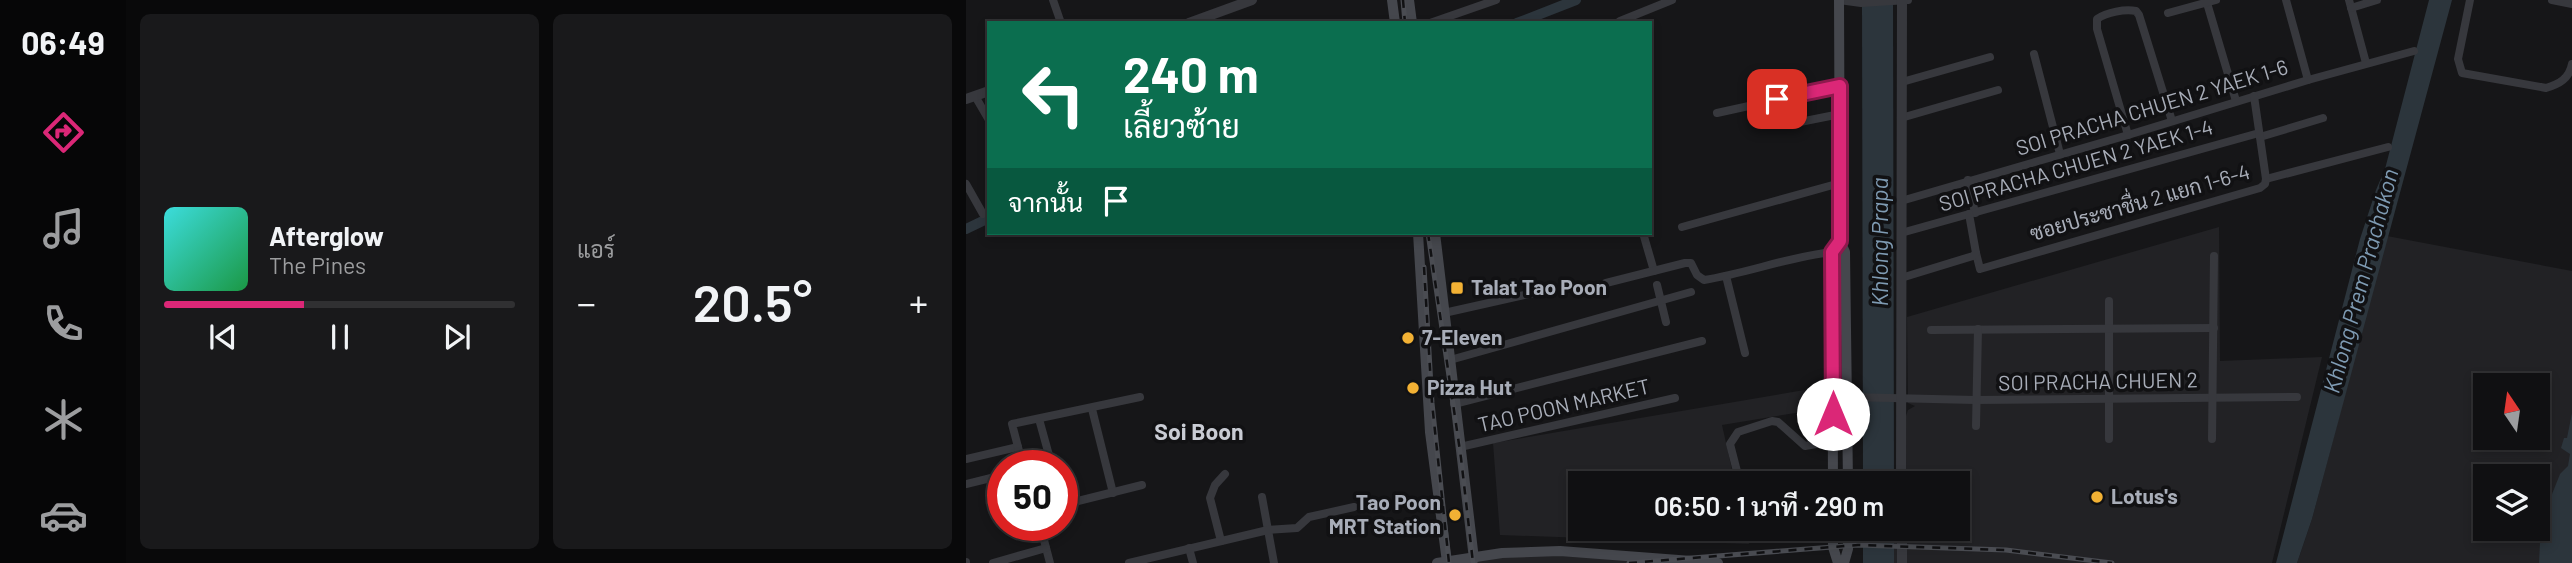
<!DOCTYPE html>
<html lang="th">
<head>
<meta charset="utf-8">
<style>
  :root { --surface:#101012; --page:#19191b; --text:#f1f3f6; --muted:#9c9d9f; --line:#303032; --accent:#db2777 }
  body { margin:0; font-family:Barlow,Sarabun,sans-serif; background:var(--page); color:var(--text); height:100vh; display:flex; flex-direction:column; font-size:26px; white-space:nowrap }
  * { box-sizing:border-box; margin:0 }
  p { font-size:23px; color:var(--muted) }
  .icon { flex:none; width:38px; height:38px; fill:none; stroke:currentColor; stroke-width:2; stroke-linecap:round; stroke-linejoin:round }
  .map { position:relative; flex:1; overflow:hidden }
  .sheet { display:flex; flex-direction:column; gap:14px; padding:14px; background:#09090a; width:840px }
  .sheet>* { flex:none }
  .top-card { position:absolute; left:21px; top:21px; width:665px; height:214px; border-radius:0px; box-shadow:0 4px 10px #0003,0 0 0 2px var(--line); background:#0b6e4f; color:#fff; overflow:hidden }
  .needle { width:46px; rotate:347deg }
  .controls { position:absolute; left:1507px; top:373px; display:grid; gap:14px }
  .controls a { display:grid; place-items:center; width:77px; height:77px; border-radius:0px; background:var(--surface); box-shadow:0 4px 10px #0003,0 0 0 2px var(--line); font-size:35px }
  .speed { position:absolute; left:21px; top:450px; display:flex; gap:14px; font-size:35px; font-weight:700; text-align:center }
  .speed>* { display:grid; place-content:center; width:91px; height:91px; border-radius:50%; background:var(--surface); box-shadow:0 4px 10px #0003,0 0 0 2px var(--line); line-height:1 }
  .speed .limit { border:10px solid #d22; background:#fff; color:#111 }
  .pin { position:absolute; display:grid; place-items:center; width:60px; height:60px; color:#fff; margin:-30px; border-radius:14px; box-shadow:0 4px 10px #0006 }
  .me { position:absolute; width:77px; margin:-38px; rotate:0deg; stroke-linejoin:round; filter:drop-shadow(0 0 5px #0008) }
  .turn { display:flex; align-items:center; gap:24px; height:147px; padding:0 21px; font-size:32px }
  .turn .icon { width:91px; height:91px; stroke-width:2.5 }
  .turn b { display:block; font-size:49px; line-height:60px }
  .then { display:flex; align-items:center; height:66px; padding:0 21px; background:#0003; gap:14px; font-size:26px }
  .big { font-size:52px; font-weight:600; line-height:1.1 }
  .sheet .tile { flex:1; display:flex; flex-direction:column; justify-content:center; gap:10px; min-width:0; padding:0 24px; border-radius:10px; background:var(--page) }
  .song { display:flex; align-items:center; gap:21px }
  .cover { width:84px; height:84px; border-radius:10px; background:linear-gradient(135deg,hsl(180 70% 55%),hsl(140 70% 35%)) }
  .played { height:7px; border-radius:4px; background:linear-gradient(90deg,var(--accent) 40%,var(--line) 40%) }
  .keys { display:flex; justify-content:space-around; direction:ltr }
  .heat { display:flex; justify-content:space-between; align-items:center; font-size:38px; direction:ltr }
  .sheet .tiles { flex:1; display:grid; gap:14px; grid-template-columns:repeat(2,1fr) }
  .trip { position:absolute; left:602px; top:471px; width:402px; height:70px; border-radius:0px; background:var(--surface); box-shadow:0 4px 10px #0003,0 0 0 2px var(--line); font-weight:600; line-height:70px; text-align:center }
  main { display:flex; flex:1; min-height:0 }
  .tabs { display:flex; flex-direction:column; width:126px; justify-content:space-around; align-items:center; background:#060607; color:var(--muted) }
  .tabs .icon { width:49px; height:49px }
  .tabs .on { color:var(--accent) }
  .tabs b { font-size:32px; color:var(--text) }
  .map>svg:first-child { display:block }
  .built { fill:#222225; fill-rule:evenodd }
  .water { fill:#2c353c }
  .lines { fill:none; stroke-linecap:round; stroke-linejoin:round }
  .canal { stroke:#2c353c; stroke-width:10 }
  .minor { stroke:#37383d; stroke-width:8 }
  .tertiary { stroke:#37383d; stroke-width:10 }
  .secondary { stroke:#45474d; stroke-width:10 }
  .rail-casing { stroke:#4a4c52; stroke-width:5 }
  .rail { stroke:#111113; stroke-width:2.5; stroke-dasharray:8; stroke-linecap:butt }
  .route-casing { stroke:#8e194d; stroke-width:18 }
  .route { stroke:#db2777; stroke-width:12 }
  .poi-dot { fill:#f2b134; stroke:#111113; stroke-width:2.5 }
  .labels { text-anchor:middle; stroke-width:7; stroke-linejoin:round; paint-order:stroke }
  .street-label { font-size:21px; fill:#a8adb8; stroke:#111113 }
  .poi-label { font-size:21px; font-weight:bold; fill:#a8adb8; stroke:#111113; text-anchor:start }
  .water-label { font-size:23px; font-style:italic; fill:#7f9bb3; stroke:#111113 }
  .neighbourhood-label { font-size:23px; font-weight:bold; fill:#c9ccd4; stroke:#111113 }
</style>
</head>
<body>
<main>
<nav class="tabs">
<b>06:49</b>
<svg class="icon on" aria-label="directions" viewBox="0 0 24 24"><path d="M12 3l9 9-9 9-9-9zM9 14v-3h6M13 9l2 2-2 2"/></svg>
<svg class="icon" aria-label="music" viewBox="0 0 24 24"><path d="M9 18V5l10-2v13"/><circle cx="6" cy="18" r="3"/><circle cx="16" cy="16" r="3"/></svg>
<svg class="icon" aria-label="phone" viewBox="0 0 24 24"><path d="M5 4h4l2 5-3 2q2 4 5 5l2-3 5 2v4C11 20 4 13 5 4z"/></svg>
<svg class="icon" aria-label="climate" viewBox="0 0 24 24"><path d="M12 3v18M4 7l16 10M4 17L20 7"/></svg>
<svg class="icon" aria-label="car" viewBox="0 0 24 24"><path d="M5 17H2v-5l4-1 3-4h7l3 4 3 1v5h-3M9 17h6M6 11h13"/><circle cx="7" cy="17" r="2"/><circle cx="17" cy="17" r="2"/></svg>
</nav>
<section class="sheet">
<div class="tiles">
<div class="tile">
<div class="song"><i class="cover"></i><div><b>Afterglow</b><p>The Pines</p></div></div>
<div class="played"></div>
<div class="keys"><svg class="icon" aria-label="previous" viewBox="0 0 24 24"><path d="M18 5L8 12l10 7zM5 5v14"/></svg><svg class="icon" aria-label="pause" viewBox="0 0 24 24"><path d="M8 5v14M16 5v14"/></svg><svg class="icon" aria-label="next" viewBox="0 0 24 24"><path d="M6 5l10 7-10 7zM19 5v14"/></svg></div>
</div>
<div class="tile"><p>แอร์</p>
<div class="heat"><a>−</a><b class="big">20.5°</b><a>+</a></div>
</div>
</div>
</section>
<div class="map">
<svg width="1606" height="563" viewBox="0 0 1606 563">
  <rect width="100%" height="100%" fill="#161618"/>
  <g class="built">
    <path d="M1253,227L1254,361L1356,357L1306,563H928V541L939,542L940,529L992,528V483H940V416L942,410L949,406L942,403L941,317Z"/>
    <path d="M1421,236L1606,271V563H1331L1346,519ZM1519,385H1572V438H1519ZM1519,476H1572V528H1519Z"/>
    <path d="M862,386L860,408L756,425L769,483H614V528L779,529L783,544L534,535L527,443Z"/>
    <path d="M547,555H632L697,563H492Z"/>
  </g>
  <g class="water">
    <path d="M896,0H927L928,483H897Z"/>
    <path d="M1463,0H1486L1346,519L1331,563H1310L1394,239L1410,190L1419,169Z"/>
    <path d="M1606,413V563H1573L1575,522L1594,474L1602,466L1604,454L1595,448L1598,438H1601Z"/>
    <rect x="897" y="529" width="31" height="34"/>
  </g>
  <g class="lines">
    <g class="canal">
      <path d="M551,23L610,0"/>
      <path d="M0,229L23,218"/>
    </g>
    <g class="minor">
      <path d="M87,0L95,23"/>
      <path d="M873,0L895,3L942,0"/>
      <path d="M1320,0L1342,80"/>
      <path d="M1383,0L1400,63"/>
      <path d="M1504,0L1492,59L1496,73L1580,88C1593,84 1603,79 1606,64"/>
      <path d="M1586,0L1606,4"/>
      <path d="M1241,3L1270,101"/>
      <path d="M1385,8L1411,0"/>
      <path d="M1202,13L1250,0"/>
      <path d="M654,21L706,0"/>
      <path d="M464,23L530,0"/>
      <path d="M1068,54L1094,154"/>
      <path d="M936,82L1024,57"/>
      <path d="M9,96L23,120"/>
      <path d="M790,104L792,122"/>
      <path d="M751,113L874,86"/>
      <path d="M935,118L1032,90"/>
      <path d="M824,124L874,114"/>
      <path d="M1162,135L1131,29V19C1141,12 1159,9 1170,11L1173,15L1206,121"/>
      <path d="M1294,137L1357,118"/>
      <path d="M1300,179L1422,147"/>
      <path d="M1002,180L1009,213"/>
      <path d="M0,184L17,214"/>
      <path d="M935,201L1162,135L1342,80L1448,51"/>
      <path d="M716,227L874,183"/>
      <path d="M677,233L688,271"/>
      <path d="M935,233L1293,133"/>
      <path d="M1010,253L1014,269L1294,188L1299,184L1300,179L1288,96"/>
      <path d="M760,276L779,353"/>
      <path d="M935,278L1007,256L1010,253L1003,214"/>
      <path d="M640,283L719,263H725L731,275L738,280C782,273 822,257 866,252"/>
      <path d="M691,285L700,322"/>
      <path d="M1143,301V439"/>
      <path d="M478,313L572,292"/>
      <path d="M965,330L1248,328"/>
      <path d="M484,360L725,292"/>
      <path d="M882,397L1009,400L1331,397"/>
      <path d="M488,404L736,341"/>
      <path d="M126,409L147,493"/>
      <path d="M73,419L86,466"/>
      <path d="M1010,426L1012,329"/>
      <path d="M1246,439L1248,256"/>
      <path d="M494,447L709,398"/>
      <path d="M0,459L52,447"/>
      <path d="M57,466L46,424L174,397"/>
      <path d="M774,483L764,444L772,432L806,421L812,422L839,446L867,441"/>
      <path d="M0,484L37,475"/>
      <path d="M296,497L308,563"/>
      <path d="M96,505L176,485"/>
      <path d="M74,525L84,563"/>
      <path d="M255,541L244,498L249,485L259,474"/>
      <path d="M223,548L227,563"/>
      <path d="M0,562V563"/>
      <path d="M27,563L80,548"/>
      <path d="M163,563L302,530L331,528L343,517L388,507"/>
    </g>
    <g class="tertiary">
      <path d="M223,23L286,0"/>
      <path d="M0,99L23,91"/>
      <path d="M935,483L936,0"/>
      <path d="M936,528V563"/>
    </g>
    <g class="secondary">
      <path d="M426,0L429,23"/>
      <path d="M443,0L446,23"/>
      <path d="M873,0L874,241L879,252L882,483"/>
      <path d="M452,233L464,432L481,562"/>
      <path d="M469,233L508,559"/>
      <path d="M867,483L866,252L874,241"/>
      <path d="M867,528V547L872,563"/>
      <path d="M471,563L536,553L594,551L752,563"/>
      <path d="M878,563L882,549V528"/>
    </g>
    <defs>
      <g id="rail">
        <path d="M437,0L439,23"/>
        <path d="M462,233L495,458L507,563"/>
        <path d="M458,267L466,403L483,563"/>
        <path d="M663,563L892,545L1040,550L1146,563"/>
      </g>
    </defs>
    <use href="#rail" class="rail-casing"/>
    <use href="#rail" class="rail"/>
  </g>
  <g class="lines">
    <defs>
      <path id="route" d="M811,99L874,86V241L866,252L867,414"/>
    </defs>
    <use href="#route" class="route-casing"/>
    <use href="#route" class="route"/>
  </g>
  <g class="poi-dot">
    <rect x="484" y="281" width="14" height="14" rx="3.5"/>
    <circle cx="442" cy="338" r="7"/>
    <circle cx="447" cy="388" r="7"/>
    <circle cx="1131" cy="497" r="7"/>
    <circle cx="489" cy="515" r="7"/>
  </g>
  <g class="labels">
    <g class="street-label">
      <text transform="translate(1186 108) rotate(-17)" y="7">SOI PRACHA CHUEN 2 YAEK 1-6</text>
      <text transform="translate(1110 166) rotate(-16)" y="7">SOI PRACHA CHUEN 2 YAEK 1-4</text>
      <text transform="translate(1174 203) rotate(-16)" y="7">ซอยประชาชื่น 2 แยก 1-6-4</text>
      <text transform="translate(1132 382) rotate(-1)" y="7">SOI PRACHA CHUEN 2</text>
      <text transform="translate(598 406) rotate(-13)" y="7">TAO POON MARKET</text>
    </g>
    <g class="poi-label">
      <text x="505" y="295">Talat Tao Poon</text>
      <text x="456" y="345">7-Eleven</text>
      <text x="461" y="395">Pizza Hut</text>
      <text x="1145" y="504">Lotus's</text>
      <text x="475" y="510" text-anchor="end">Tao Poon<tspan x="475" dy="24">MRT Station</tspan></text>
    </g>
    <g class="water-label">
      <text transform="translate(914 242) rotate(-90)" y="8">Khlong Prapa</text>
      <text transform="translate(1395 281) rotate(-75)" y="8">Khlong Prem Prachakon</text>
    </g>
    <g class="neighbourhood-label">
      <text x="233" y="440">Soi Boon</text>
    </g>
  </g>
</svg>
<div class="controls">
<a><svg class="needle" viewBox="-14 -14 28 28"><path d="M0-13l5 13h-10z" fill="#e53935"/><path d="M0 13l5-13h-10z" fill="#9c9d9f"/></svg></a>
<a><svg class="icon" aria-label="layers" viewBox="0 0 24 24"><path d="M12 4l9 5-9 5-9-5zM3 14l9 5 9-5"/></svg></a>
</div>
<div class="speed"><div class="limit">50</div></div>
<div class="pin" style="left:811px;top:99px;background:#d93025"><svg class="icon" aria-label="arrive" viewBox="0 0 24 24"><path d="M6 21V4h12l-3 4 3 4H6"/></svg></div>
<svg class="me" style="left:867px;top:414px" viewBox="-20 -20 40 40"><circle r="19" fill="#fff"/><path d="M0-13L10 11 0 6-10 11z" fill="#db2777"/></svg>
<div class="trip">06:50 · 1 นาที · 290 m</div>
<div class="top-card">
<div class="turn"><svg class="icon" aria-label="left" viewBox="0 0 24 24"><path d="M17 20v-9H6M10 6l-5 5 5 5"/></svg><div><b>240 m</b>เลี้ยวซ้าย</div></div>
<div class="then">จากนั้น<svg class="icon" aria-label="arrive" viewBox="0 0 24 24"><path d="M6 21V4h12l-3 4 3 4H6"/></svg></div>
</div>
</div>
</main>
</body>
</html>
